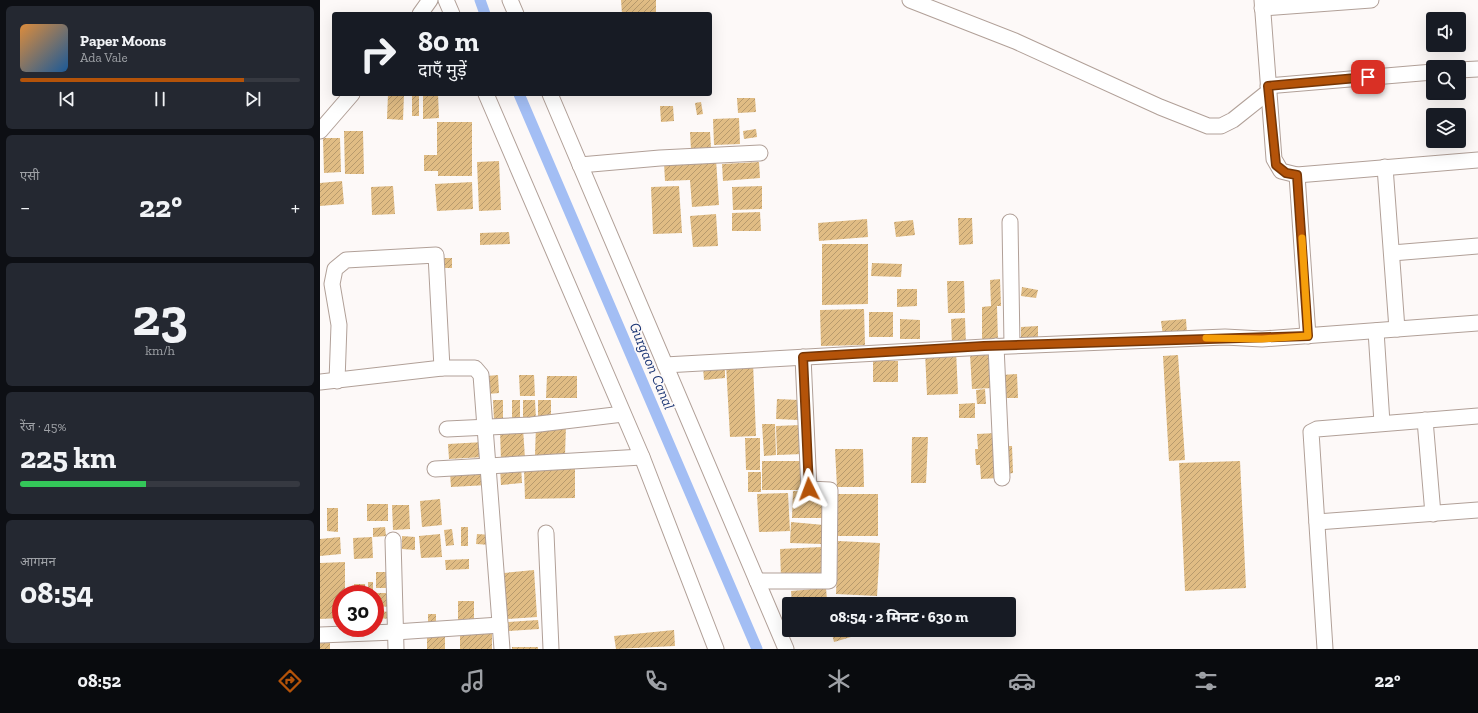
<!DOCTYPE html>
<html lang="hi">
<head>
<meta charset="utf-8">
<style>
  :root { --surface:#171b24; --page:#242831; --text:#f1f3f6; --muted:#9ea1a6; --line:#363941; --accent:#b45309 }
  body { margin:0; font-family:"Zilla Slab","Noto Sans Devanagari",serif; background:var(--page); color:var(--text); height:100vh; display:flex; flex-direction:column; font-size:15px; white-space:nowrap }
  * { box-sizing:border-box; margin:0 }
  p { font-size:13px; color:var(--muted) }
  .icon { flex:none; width:22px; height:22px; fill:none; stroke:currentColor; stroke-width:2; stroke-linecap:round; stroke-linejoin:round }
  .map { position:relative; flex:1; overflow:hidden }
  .panel { display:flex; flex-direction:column; gap:6px; padding:6px; background:#0d0f14; width:320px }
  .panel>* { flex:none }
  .top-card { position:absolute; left:12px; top:12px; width:380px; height:84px; border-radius:4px; box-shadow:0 4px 16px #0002; background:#171b24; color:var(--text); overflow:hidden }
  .controls { position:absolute; left:1106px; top:12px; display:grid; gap:8px }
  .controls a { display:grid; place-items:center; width:40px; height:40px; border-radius:4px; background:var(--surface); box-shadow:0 4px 16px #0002; font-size:20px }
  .speed { position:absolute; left:12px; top:585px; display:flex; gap:8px; font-size:20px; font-weight:700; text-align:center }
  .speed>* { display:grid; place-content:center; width:52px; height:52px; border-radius:50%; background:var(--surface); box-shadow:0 4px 16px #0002; line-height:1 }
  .speed .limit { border:6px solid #d22; background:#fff; color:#111 }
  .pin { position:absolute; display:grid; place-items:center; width:34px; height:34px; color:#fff; margin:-17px; border-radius:8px; box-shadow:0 2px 6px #0006 }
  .me { position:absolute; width:44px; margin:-22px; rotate:357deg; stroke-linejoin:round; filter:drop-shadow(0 0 3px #0008) }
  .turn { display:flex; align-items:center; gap:14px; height:84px; padding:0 20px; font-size:18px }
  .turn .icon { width:52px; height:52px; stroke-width:2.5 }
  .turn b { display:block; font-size:28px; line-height:34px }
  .big { font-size:30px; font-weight:800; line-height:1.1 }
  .panel .tile { flex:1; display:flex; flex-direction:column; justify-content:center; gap:6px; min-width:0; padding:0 14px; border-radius:6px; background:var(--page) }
  .panel .dial { align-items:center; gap:0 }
  .dial b { font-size:52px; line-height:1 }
  .song { display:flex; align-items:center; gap:12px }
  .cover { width:48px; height:48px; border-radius:6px; background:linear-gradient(135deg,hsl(30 70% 55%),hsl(210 70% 35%)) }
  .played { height:4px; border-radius:2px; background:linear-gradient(90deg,var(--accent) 80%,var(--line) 80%) }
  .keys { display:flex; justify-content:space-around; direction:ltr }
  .heat { display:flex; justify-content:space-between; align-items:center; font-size:22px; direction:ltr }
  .charge { height:6px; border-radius:3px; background:linear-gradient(90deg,#34c759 45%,var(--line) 0) }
  .trip { position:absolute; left:462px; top:597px; width:234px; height:40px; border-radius:4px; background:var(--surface); box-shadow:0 4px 16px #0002; font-weight:800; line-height:40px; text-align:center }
  .tabs { display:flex; height:64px; justify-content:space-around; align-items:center; background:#090b0e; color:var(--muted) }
  .tabs .icon { width:28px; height:28px }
  .tabs .on { color:var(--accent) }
  .tabs b { font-size:18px; color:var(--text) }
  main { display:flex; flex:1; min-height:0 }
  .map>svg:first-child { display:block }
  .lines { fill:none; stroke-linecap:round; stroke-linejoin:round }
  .canal { stroke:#a3bef4; stroke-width:11 }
  .building { fill:url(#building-hatch) }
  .minor-casing { stroke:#b1a098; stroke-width:17 }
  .minor { stroke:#fff; stroke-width:15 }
  .route-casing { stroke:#753606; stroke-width:10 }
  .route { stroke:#b45309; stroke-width:7 }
  .slow { stroke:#f59e0b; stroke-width:7 }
  .labels { text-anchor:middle; stroke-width:3.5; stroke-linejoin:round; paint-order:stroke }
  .water-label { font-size:15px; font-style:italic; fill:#1b3574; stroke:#fdf9f8 }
</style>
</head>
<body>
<main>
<section class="panel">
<div class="tile">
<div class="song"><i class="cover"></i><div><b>Paper Moons</b><p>Ada Vale</p></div></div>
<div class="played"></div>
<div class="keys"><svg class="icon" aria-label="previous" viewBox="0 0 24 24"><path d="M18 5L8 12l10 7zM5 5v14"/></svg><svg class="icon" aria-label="pause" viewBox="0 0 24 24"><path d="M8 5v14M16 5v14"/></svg><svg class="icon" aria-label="next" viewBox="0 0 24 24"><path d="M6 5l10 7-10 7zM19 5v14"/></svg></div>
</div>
<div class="tile"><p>एसी</p>
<div class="heat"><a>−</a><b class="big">22°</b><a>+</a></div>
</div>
<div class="tile dial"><b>23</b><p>km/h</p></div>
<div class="tile"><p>रेंज · 45%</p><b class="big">225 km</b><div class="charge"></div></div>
<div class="tile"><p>आगमन</p><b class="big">08:54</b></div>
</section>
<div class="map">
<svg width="1158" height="649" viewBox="0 0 1158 649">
  <defs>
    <pattern id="building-hatch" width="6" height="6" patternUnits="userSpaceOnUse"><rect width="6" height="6" fill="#e0bc84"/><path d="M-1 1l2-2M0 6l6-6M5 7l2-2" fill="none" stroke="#b79a6d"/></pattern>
  </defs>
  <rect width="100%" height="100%" fill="#fdf9f8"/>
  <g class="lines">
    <g class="canal">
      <path d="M160,0L165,14"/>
      <path d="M199,94L437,649"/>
    </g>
  </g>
  <g class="building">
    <path d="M301,0H336V14H302Z"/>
    <path d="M68,94H84L83,120L67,119Z"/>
    <rect x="92" y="94" width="7" height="22"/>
    <path d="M103,94H118L119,118L103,119Z"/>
    <path d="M417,98H435L436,112L418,113Z"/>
    <path d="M381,102L383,114L377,115L375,103Z"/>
    <path d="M340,106H353L354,121L341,122Z"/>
    <path d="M419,118L420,144L394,145L393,119Z"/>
    <path d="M117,122H152V176H118V171H104V155H117Z"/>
    <path d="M436,129L437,137L424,139L423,131Z"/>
    <path d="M24,131H43L44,174H25Z"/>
    <path d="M370,132H390L391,148L371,149Z"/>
    <path d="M3,138H20L21,172L4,173Z"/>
    <path d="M396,159L399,205L372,207L370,180L345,181L344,163Z"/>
    <path d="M179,161L181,210L159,211L157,162Z"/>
    <path d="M439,162L440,178L403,181L402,164Z"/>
    <path d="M22,181L24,204L0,206V183Z"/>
    <path d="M152,182L153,209L117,211L115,184Z"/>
    <path d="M73,186L75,214L52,215L51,187Z"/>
    <path d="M359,186L362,233L333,234L331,187Z"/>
    <path d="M442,186V209L413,210L412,187Z"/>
    <path d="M440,212L441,231H412V213Z"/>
    <path d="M396,214L398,246L373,247L370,216Z"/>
    <path d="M638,218H652L653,244L639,245Z"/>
    <path d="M547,219L548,237L499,241L498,223Z"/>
    <path d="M593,220L595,235L576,237L574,222Z"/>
    <path d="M189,232L190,244L160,245V233Z"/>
    <path d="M502,244H548V304L502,305Z"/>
    <path d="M122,258H132V268H123Z"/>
    <path d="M552,263L582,264L581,277L551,276Z"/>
    <path d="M680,279L681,306H677L678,342H662V307L671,306L670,280Z"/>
    <path d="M627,281H644L645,313H628Z"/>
    <path d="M702,287L718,290L716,298L701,296Z"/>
    <path d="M577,289H597V306L577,307Z"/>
    <path d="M544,309L545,345L501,346L500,310Z"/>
    <rect x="549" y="312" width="24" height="25"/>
    <path d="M645,318L646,345H632L631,319Z"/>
    <path d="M580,319L600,320V339H580Z"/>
    <path d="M866,319L867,334L843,336L841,321Z"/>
    <path d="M718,326V341L701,342V327Z"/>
    <path d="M636,350L638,394L607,395L605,352Z"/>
    <path d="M671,353L673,388L652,389L650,354Z"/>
    <path d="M858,355L865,460L849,461L843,356Z"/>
    <rect x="553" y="361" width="25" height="21"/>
    <path d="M433,363L436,436L410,437L406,364Z"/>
    <path d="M405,365V378L384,380L383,367Z"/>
    <path d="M697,374L698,398H682L681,375Z"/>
    <path d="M178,375L179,393L168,394L167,376Z"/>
    <path d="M199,375H214L215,396H200Z"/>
    <path d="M227,376H257V398H226Z"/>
    <path d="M665,389L666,404H657L656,390Z"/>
    <path d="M457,399L479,400L478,420L456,419Z"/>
    <path d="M173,400H183V420L174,421Z"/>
    <rect x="192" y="400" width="8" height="21"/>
    <path d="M203,400H215L216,420L203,421Z"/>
    <path d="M218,400H231V417L218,418Z"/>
    <path d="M655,403V418H639V404Z"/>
    <path d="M442,424H455L456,455L444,456Z"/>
    <path d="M216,425H246L245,455H215Z"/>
    <path d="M481,425L483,454L457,455L456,426Z"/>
    <path d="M203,428L205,459L181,460L180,430Z"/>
    <path d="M676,433L678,478L661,479L660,465H656L655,449H658L657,434Z"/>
    <path d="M592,437H608L606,483H591Z"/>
    <path d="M425,438H440V470H426Z"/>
    <path d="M164,442V457L129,459L128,444Z"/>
    <path d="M685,446H692L693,473L686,474Z"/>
    <path d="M515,449H543L544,487H517Z"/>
    <rect x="442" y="461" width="45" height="29"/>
    <path d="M920,461L926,588L865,591L859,463Z"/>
    <path d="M201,466L202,483L181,485L180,467Z"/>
    <path d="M255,468V498L205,499L204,469Z"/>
    <path d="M167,471L168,485L131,487L130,473Z"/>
    <rect x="428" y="472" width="13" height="20"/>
    <path d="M473,491L505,492V518H472Z"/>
    <path d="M468,493L470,531L439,532L437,494Z"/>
    <rect x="518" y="494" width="40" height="42"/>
    <path d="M120,499L122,525L102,527L100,501Z"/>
    <rect x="47" y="504" width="21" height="17"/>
    <path d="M72,505H89L90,529L73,530Z"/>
    <path d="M7,508H18V532L7,531Z"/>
    <path d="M471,522L504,525L503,544L470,543Z"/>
    <path d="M65,527L66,536L53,537V528Z"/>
    <rect x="141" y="527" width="7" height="19"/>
    <path d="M132,529L134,545L126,546L124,530Z"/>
    <path d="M120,534L122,557L101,558L99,536Z"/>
    <path d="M157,534L171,535V545L156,544Z"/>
    <path d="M82,536L95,537V550L82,549Z"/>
    <path d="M20,537L21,554L0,556V539Z"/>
    <path d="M52,537L53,558L34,559L33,538Z"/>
    <path d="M518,541L560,543L557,596L516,594Z"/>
    <path d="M502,547L503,577L461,578L460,549Z"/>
    <path d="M149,559V569L126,570L125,560Z"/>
    <path d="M25,562V594H21V618L0,619V563Z"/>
    <path d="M214,570L217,617L187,619L184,573Z"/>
    <rect x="56" y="572" width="11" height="16"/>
    <path d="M48,582H53V593L48,594Z"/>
    <path d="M34,584H45L46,594H34Z"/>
    <path d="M506,588L507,600L472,603L471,591Z"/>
    <path d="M55,593H72V607L55,606Z"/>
    <path d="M523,598L557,601V604H522Z"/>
    <rect x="138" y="601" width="16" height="20"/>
    <path d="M56,611L72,612L71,619L56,618Z"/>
    <rect x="108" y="614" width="8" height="8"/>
    <path d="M218,620L219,629L189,631L188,622Z"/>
    <path d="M354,630L355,646L296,649L294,636Z"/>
    <path d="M511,630H529L531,637L514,642Z"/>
    <rect x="107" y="632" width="18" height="17"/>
    <path d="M172,632V649H140V633Z"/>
    <rect x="0" y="641" width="10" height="8"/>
    <rect x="192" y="647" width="26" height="2"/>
  </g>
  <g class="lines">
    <defs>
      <g id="minor">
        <path d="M126,0L132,14"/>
        <path d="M190,0L196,14"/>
        <path d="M590,0L695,41L840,107L888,126H901L913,120L948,92"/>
        <path d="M942,0L954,159L961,171L977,175L1158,160"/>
        <path d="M942,8L1051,0"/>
        <path d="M100,14L110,0"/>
        <path d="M1139,70L1158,69"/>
        <path d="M948,86L1113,72"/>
        <path d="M166,94L322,457L396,649"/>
        <path d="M230,94L466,649"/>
        <path d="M0,131L32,94"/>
        <path d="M260,165L340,158L440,153"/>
        <path d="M1065,167L1077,329"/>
        <path d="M977,175L988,336"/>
        <path d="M690,222L692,345"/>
        <path d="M1072,253L1158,246"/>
        <path d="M1056,331L1062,423"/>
        <path d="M676,346L682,478"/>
        <path d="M345,365L665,347L905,337L942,339L1158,323"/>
        <path d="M17,381L19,325L12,284L15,269L26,260L116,255L122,368H155L161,375L182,649"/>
        <path d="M0,382L122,368"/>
        <path d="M1105,420L1113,514"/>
        <path d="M127,429L211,425L303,414"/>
        <path d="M115,469L322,457"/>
        <path d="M997,522L1158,510"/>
        <path d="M226,533L231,649"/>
        <path d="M73,540L76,649"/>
        <path d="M437,581H509L510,490L489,489L483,357"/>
        <path d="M0,635L75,632L180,625"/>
        <path d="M1005,649L991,432L997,429L1158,416"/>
      </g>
    </defs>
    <use href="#minor" class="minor-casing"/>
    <use href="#minor" class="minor"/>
  </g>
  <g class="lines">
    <defs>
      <path id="route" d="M489,489L483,357L664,346L988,336L977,175L966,173L956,165L948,86L1048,77"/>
    </defs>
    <use href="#route" class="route-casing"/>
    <use href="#route" class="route"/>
    <path class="slow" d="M886,338L942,339L988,336L982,238"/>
  </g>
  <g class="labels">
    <g class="water-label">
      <text transform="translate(332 366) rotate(67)" y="5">Gurgaon Canal</text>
    </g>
  </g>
</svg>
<div class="controls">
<a><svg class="icon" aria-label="sound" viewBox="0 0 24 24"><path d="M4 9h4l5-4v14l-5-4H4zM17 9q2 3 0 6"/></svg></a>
<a><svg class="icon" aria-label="search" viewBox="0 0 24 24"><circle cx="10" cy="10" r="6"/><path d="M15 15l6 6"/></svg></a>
<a><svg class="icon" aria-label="layers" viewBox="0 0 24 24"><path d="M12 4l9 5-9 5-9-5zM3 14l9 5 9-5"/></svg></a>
</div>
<div class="speed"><div class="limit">30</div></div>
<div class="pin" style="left:1048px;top:77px;background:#d93025"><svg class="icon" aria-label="arrive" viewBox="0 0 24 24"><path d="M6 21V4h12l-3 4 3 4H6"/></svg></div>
<svg class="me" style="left:489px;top:489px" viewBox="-20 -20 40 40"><path d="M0-17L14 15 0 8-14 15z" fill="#b45309" stroke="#fff" stroke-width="4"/></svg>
<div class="trip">08:54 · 2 मिनट · 630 m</div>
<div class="top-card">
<div class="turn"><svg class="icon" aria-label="right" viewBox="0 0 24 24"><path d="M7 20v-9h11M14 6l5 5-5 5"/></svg><div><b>80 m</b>दाएँ मुड़ें</div></div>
</div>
</div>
</main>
<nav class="tabs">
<b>08:52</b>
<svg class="icon on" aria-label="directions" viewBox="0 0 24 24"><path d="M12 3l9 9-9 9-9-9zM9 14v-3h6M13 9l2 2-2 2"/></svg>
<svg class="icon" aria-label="music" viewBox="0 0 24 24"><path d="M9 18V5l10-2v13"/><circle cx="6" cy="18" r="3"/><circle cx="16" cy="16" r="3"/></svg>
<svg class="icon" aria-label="phone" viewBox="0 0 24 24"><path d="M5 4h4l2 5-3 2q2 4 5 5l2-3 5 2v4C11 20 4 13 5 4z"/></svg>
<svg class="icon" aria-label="climate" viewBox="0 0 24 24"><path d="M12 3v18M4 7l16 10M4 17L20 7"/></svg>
<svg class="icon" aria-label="car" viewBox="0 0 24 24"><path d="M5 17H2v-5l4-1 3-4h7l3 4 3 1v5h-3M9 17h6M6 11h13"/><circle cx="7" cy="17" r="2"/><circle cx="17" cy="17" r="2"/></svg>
<svg class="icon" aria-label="filters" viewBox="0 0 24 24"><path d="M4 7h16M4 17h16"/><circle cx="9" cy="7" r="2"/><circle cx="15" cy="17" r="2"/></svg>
<b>22°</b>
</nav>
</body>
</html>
